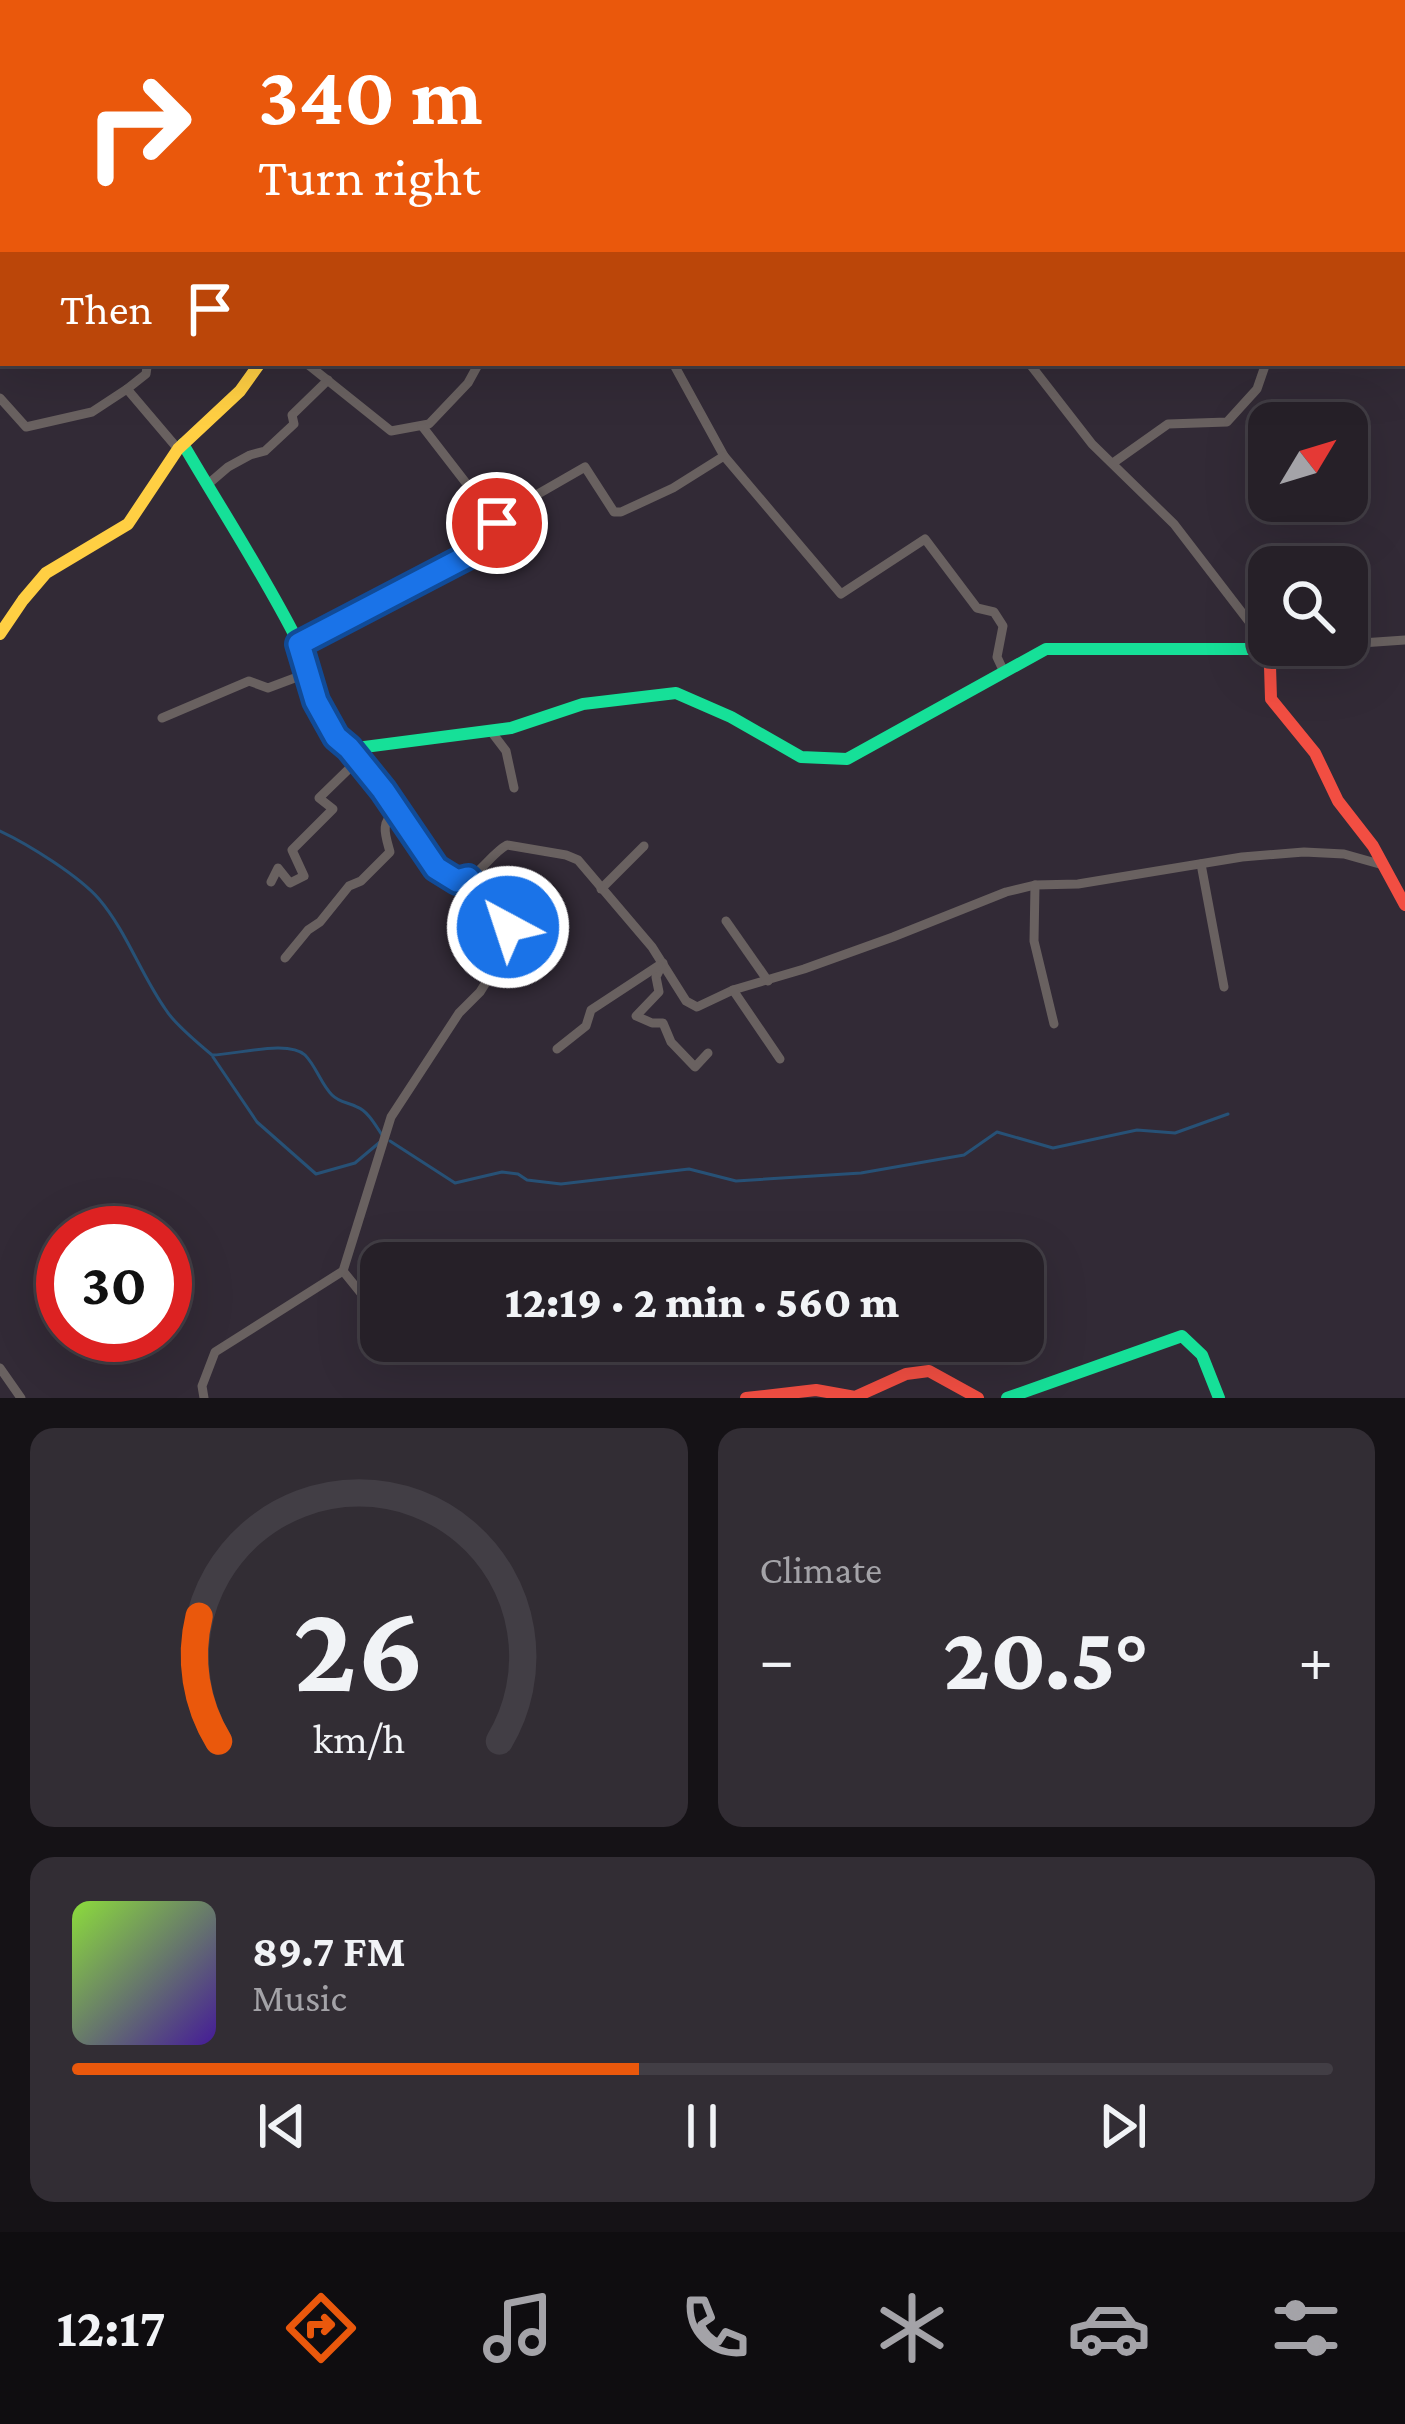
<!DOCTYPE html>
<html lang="en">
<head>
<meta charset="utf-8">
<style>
  :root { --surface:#262028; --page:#322d34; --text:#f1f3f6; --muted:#a4a3a8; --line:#423e45; --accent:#ea580c }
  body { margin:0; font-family:"Crimson Pro",serif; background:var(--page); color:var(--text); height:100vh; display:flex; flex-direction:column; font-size:45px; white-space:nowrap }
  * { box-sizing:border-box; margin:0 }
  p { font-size:39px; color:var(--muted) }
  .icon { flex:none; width:66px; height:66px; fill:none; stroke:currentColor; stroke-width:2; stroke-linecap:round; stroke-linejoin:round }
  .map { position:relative; height:1398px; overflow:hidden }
  .drawer { display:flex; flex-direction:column; gap:30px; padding:30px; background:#151216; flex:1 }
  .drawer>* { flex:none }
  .hud { position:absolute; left:0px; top:0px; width:1407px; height:366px; box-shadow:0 12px 48px #0002,0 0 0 3px var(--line); background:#ea580c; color:#fff; overflow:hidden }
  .needle { width:78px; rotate:52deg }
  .buttons { position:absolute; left:1248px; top:402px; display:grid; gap:24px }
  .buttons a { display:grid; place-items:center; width:120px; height:120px; border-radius:24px; background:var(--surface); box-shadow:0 12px 48px #0002,0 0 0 3px var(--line); font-size:60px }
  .speed { position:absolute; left:36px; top:1206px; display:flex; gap:24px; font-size:60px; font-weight:700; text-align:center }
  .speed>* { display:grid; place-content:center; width:156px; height:156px; border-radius:50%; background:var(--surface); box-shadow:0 12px 48px #0002,0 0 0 3px var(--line); line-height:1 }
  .speed .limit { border:18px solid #d22; background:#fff; color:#111 }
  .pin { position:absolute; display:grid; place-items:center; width:102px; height:102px; color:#fff; margin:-51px; border:6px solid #fff; border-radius:50%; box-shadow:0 3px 12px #0007 }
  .me { position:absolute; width:132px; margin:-66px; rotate:320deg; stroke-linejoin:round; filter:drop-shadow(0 0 9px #0008) }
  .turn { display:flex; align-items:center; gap:42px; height:252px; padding:0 60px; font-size:54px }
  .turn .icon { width:156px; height:156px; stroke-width:2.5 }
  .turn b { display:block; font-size:84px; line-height:102px }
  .then { display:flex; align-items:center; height:114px; padding:0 60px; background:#0003; gap:24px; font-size:45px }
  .big { font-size:90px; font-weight:800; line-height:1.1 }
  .drawer .card { flex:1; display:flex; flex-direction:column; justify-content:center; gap:18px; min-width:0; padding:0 42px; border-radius:24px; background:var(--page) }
  .drawer .dial { align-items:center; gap:0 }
  .dial svg { height:312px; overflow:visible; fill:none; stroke:var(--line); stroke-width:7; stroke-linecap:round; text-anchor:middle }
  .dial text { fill:var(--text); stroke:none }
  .song { display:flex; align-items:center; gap:36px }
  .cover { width:144px; height:144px; border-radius:18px; background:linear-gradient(135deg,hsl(90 70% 55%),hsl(260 70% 35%)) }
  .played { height:12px; border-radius:6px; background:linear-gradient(90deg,var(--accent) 45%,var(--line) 45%) }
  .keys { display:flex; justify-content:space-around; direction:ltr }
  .heat { display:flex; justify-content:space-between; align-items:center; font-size:66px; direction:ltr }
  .drawer .tiles { flex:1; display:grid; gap:30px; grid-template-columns:1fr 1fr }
  .card:last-child { grid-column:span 2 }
  .trip { position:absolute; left:360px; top:1242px; width:684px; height:120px; border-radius:24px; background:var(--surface); box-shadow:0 12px 48px #0002,0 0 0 3px var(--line); font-weight:800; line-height:120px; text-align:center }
  .dock { display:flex; height:192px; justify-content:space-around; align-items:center; background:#0f0d10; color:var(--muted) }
  .dock .icon { width:84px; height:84px }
  .dock .active { color:var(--accent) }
  .dock b { font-size:54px; color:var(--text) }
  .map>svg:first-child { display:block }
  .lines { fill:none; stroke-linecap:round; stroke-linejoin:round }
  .stream { stroke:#275176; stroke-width:3 }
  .street { stroke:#696160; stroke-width:9 }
  .fast { stroke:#16e098; stroke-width:12 }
  .slow { stroke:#ffcf43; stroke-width:12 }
  .jam { stroke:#f24e42; stroke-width:12 }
  .route-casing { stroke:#114b97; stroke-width:30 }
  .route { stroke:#1a73e8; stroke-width:21 }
</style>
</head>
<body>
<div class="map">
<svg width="1405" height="1398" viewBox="0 0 1405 1398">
  <rect width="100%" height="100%" fill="#322a36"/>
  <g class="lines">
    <g class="stream">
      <path d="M396,0L398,3"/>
      <path d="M579,0L582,3"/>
      <path d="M366,3L369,0"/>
      <path d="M379,3L388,0"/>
      <path d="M554,3L560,0"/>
      <path d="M0,103H3"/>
      <path d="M0,831C28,844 79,876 99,899C127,932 141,975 166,1010C174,1023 200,1045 212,1055C236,1055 288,1039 305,1055C316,1066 321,1084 332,1095C340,1103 348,1102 357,1107C368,1111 376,1126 382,1135"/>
      <path d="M213,1057L257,1122L316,1174L355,1163L380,1142"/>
      <path d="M390,1141L455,1183L502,1172L518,1174L527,1180L561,1184L689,1169L736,1181L861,1173L964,1155L997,1132L1053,1148L1137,1130L1175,1133L1228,1114"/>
    </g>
    <g class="street">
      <path d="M796,0L799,3"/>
      <path d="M1035,0L1038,3"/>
      <path d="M711,3L715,0"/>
      <path d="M999,3L1001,0"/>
      <path d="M1127,3L1130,0"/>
      <path d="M144,363L147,367L146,374L127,389L178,449"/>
      <path d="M306,363L391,431L429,424L468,383L479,363"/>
      <path d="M673,363L724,456"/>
      <path d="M1029,363L1092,444L1174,524L1270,649L1331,645"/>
      <path d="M0,398L26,427L92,412L127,389"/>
      <path d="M422,426L497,523"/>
      <path d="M1113,463L1168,424L1227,422L1257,389L1266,363"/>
      <path d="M207,485L228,467L250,455L265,451L294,424L292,415L328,380"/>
      <path d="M299,644L483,548L497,523L525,509L538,494L585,467L614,512H621L673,488L724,456L841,594L925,539L977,608L994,612L1003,626L997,657L1004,672"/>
      <path d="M1347,644L1405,640"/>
      <path d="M162,718L249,681L268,688L308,673"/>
      <path d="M490,730L506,751L514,788"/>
      <path d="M349,749C361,763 374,778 385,793C398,811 438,888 464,881C477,877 493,852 507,845L566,855L578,860L652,947L686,1001L697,1007L733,990L804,969L893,937L1006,892L1035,885L1078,884L1242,857L1304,852L1344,854L1383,865"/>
      <path d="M1201,864L1224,987"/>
      <path d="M271,882L278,868L290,883L304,876L292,850L333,809L319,798L358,760"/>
      <path d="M1035,885L1034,941L1054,1024"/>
      <path d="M601,889L644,846"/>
      <path d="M726,921L768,981"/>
      <path d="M285,958L308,930L320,922L349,886L361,881L390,852C385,834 380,823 396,810"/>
      <path d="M663,963L656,977L659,992L636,1016L652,1023H663L671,1042L695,1067L708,1053"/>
      <path d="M733,990L780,1059"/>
      <path d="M557,1049L586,1026L591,1010L658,966"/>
      <path d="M343,1271L381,1318"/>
      <path d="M400,1341L407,1351"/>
      <path d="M0,1368L21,1398"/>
      <path d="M204,1398L202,1386L215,1352L343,1271L391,1117L459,1013L480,992L505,952L511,938L508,927L468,878"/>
    </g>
    <g class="fast">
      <path d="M183,444C221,509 263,573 297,640C317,680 313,716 349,749L511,728L583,704L676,693L731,717L801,757L847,759L1046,649H1270V666"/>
      <path d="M1007,1398L1182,1336L1202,1355L1219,1398"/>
    </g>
    <g class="slow">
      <path d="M341,0L344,3"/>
      <path d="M0,634L23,600L46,573L128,524L178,449L240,391L260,363"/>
    </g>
    <g class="jam">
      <path d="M1270,666L1271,699L1315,753L1338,801L1373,846L1405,905"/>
      <path d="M746,1398L816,1390L855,1397L906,1374L929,1371L978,1398"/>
    </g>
  </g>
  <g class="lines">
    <defs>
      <path id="route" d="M497,523L483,548L299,644L316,701L336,737L349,748L383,790L436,868L457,881L468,878L508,927"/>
    </defs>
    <use href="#route" class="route-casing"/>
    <use href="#route" class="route"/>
  </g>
</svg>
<div class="buttons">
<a><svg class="needle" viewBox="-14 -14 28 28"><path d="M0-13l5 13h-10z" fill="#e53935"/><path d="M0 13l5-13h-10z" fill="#a4a3a8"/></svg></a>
<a><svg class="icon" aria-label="search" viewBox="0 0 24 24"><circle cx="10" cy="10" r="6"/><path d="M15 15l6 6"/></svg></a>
</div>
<div class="speed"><div class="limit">30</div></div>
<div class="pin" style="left:497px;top:523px;background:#d93025"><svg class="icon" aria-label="arrive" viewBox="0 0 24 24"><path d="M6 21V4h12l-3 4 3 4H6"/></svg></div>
<svg class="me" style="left:508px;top:927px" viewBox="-20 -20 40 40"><circle r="17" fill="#1a73e8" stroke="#fff" stroke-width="3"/><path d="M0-11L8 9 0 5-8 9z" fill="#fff"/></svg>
<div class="trip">12:19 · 2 min · 560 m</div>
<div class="hud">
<div class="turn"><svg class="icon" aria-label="right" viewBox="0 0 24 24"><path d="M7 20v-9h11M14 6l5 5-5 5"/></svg><div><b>340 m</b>Turn right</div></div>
<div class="then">Then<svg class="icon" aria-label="arrive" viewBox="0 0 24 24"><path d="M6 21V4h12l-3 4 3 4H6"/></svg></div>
</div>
</div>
<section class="drawer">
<div class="tiles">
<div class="card dial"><svg viewBox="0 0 100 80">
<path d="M14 69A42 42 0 1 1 86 69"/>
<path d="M14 69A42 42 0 0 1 9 37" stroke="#ea580c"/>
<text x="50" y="56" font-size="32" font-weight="700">26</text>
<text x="50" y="72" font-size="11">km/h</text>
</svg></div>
<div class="card"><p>Climate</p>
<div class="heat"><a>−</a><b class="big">20.5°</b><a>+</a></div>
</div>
<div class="card">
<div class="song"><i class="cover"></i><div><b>89.7 FM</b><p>Music</p></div></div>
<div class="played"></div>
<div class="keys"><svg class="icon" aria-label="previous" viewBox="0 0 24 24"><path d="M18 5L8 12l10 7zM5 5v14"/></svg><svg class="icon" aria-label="pause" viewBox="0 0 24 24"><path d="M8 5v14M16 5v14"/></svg><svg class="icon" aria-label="next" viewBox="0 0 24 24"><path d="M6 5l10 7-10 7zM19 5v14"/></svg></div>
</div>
</div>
</section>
<nav class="dock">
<b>12:17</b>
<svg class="icon active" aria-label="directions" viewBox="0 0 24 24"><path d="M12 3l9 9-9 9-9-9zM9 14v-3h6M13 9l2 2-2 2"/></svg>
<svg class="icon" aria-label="music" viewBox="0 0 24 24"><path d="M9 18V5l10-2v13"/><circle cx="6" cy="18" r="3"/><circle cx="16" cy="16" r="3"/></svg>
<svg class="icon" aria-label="phone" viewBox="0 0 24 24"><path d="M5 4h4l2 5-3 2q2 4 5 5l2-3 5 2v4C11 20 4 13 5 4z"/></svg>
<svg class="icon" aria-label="climate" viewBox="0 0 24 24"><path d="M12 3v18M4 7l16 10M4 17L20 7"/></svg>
<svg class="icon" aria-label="car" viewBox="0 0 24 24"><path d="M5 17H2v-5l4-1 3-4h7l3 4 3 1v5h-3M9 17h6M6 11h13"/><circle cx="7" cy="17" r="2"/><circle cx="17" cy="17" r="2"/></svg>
<svg class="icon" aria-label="filters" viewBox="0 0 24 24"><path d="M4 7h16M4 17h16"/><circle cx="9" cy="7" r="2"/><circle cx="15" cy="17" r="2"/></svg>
</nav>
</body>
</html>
